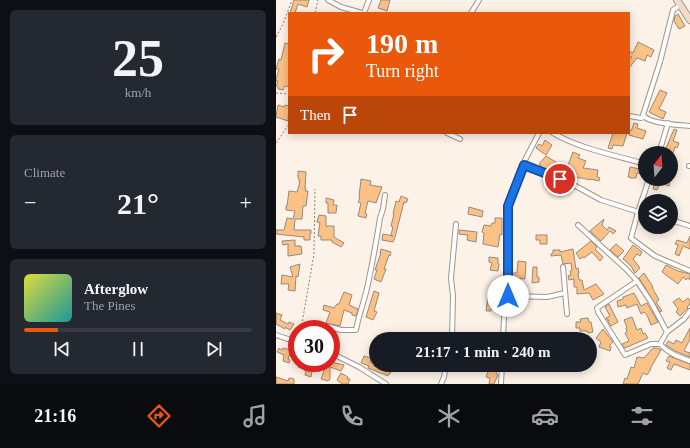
<!DOCTYPE html>
<html lang="en">
<head>
<meta charset="utf-8">
<style>
  :root { --surface:#171b24; --page:#242831; --text:#f1f3f6; --muted:#9ea1a6; --line:#363941; --accent:#ea580c }
  body { margin:0; font-family:Georgia,serif; background:var(--page); color:var(--text); height:100vh; display:flex; flex-direction:column; font-size:15px; white-space:nowrap }
  * { box-sizing:border-box; margin:0 }
  p { font-size:13px; color:var(--muted) }
  .icon { flex:none; width:22px; height:22px; fill:none; stroke:currentColor; stroke-width:2; stroke-linecap:round; stroke-linejoin:round }
  .map { position:relative; flex:1; overflow:hidden }
  .panel { display:flex; flex-direction:column; gap:10px; padding:10px; background:#0d0f14; width:276px }
  .panel>* { flex:none }
  .banner { position:absolute; left:12px; top:12px; width:342px; height:122px; border-radius:0px; box-shadow:0 2px 10px #0003; background:#ea580c; color:#fff; overflow:hidden }
  .needle { width:26px; rotate:17deg }
  .buttons { position:absolute; left:362px; top:146px; display:grid; gap:8px }
  .buttons a { display:grid; place-items:center; width:40px; height:40px; border-radius:50%; background:var(--surface); box-shadow:0 2px 10px #0003; font-size:20px }
  .speed { position:absolute; left:12px; top:320px; display:flex; gap:8px; font-size:20px; font-weight:700; text-align:center }
  .speed>* { display:grid; place-content:center; width:52px; height:52px; border-radius:50%; background:var(--surface); box-shadow:0 2px 10px #0003; line-height:1 }
  .speed .limit { border:6px solid #d22; background:#fff; color:#111 }
  .pin { position:absolute; display:grid; place-items:center; width:34px; height:34px; color:#fff; margin:-17px; border:2px solid #fff; border-radius:50%; box-shadow:0 1px 4px #0007 }
  .me { position:absolute; width:44px; margin:-22px; rotate:0deg; stroke-linejoin:round; filter:drop-shadow(0 0 3px #0008) }
  .turn { display:flex; align-items:center; gap:14px; height:84px; padding:0 12px; font-size:18px }
  .turn .icon { width:52px; height:52px; stroke-width:2.5 }
  .turn b { display:block; font-size:28px; line-height:34px }
  .then { display:flex; align-items:center; height:38px; padding:0 12px; background:#0003; gap:8px; font-size:15px }
  .big { font-size:30px; font-weight:800; line-height:1.1 }
  .panel .card { flex:1; display:flex; flex-direction:column; justify-content:center; gap:6px; min-width:0; padding:0 14px; border-radius:6px; background:var(--page) }
  .panel .dial { align-items:center; gap:0 }
  .dial b { font-size:52px; line-height:1 }
  .song { display:flex; align-items:center; gap:12px }
  .cover { width:48px; height:48px; border-radius:6px; background:linear-gradient(135deg,hsl(60 70% 55%),hsl(180 70% 35%)) }
  .played { height:4px; border-radius:2px; background:linear-gradient(90deg,var(--accent) 15%,var(--line) 15%) }
  .keys { display:flex; justify-content:space-around; direction:ltr }
  .heat { display:flex; justify-content:space-between; align-items:center; font-size:22px; direction:ltr }
  .trip { position:absolute; left:93px; top:332px; width:228px; height:40px; border-radius:20px; background:var(--surface); box-shadow:0 2px 10px #0003; font-weight:800; line-height:40px; text-align:center }
  .menu { display:flex; height:64px; justify-content:space-around; align-items:center; background:#090b0e; color:var(--muted) }
  .menu .icon { width:28px; height:28px }
  .menu .active { color:var(--accent) }
  .menu b { font-size:18px; color:var(--text) }
  main { display:flex; flex:1; min-height:0 }
  .map>svg:first-child { display:block }
  .building { fill:#fcc184; stroke:#948a80 }
  .lines { fill:none; stroke-linecap:round; stroke-linejoin:round }
  .street-casing { stroke:#a0968c; stroke-width:6 }
  .secondary-casing { stroke:#a0968c; stroke-width:8 }
  .path { stroke:#857d76; stroke-width:1; stroke-dasharray:2 2; stroke-linecap:butt }
  .street { stroke:#fff; stroke-width:4 }
  .secondary { stroke:#efddc8; stroke-width:6 }
  .route-casing { stroke:#114b97; stroke-width:10 }
  .route { stroke:#1a73e8; stroke-width:7 }
</style>
</head>
<body>
<main>
<section class="panel">
<div class="card dial"><b>25</b><p>km/h</p></div>
<div class="card"><p>Climate</p>
<div class="heat"><a>−</a><b class="big">21°</b><a>+</a></div>
</div>
<div class="card">
<div class="song"><i class="cover"></i><div><b>Afterglow</b><p>The Pines</p></div></div>
<div class="played"></div>
<div class="keys"><svg class="icon" aria-label="previous" viewBox="0 0 24 24"><path d="M18 5L8 12l10 7zM5 5v14"/></svg><svg class="icon" aria-label="pause" viewBox="0 0 24 24"><path d="M8 5v14M16 5v14"/></svg><svg class="icon" aria-label="next" viewBox="0 0 24 24"><path d="M6 5l10 7-10 7zM19 5v14"/></svg></div>
</div>
</section>
<div class="map">
<svg width="414" height="384" viewBox="0 0 414 384">
  <rect width="100%" height="100%" fill="#fdf2e7"/>
  <g class="building">
    <path d="M18,0H33L31,7L22,4L19,13H14Z"/>
    <path d="M105,0H114L111,11L102,8Z"/>
    <path d="M402,14L409,26L403,29L398,21L399,16Z"/>
    <path d="M362,42L378,50L375,57L371,55L369,61L361,58L353,68V60L356,57L353,56V51L357,53Z"/>
    <path d="M9,43L13,44V74L12,78H13V87L9,86L7,90L2,89V87L0,86L2,81H0V79L3,69H0L3,59L5,60Z"/>
    <path d="M384,90L391,93L383,109L390,112L387,119L373,112Z"/>
    <path d="M2,105L8,107L9,105L13,106L12,121L0,117Z"/>
    <path d="M358,123L362,124L361,128L370,131L367,139L353,135V131H354L356,129Z"/>
    <path d="M398,129L401,130L397,141L403,143L401,148L399,147L397,153H388Z"/>
    <path d="M337,133H351L347,146L337,145L336,149L332,148Z"/>
    <path d="M269,140L276,145L270,155L260,148L263,144L266,146Z"/>
    <path d="M297,152L304,155L302,158L310,161L307,168L322,170L321,177L324,178L323,181L314,179V180L306,178H303L294,175L296,170L291,168Z"/>
    <path d="M270,156L288,167L286,172L278,167L275,172L269,169L263,164Z"/>
    <path d="M354,167L369,170L368,174L361,173L360,178H354V177H352Z"/>
    <path d="M22,171L30,172L29,188H30L29,191H32L30,206H27L26,219H19L18,230H35V234H34V240H28V237L0,234V230H8L11,218L17,219L19,211L10,210V206H11L13,191L21,192L24,182H23V178H22Z"/>
    <path d="M85,179L95,181L94,185L106,187L100,203L92,201L89,213L91,214L90,218L82,216L85,203L82,202L84,198L83,197Z"/>
    <path d="M379,179H395L393,186L384,183L381,190L377,189Z"/>
    <path d="M125,196L132,199L130,203L128,202L119,237L117,242L106,240L107,234L117,236L115,235L117,227L115,226L118,214H117L120,201L123,202Z"/>
    <path d="M50,198L58,200L57,205H61L60,213H52V203H50Z"/>
    <path d="M193,207L207,211L206,217L192,214Z"/>
    <path d="M43,215L50,216V226H58V237L68,243L65,247L56,242V240H45V236H42L44,223L41,222Z"/>
    <path d="M219,218H226V235L224,234L222,247L207,244L208,233L206,232L208,225L215,226L216,223H219Z"/>
    <path d="M328,219L326,225L331,230L333,227L340,231L337,234L334,231L325,241L314,231Z"/>
    <path d="M183,230L201,232L200,242L191,240L192,235L183,234Z"/>
    <path d="M260,235H271V244H264V240H260Z"/>
    <path d="M414,236V249L407,246L403,256L399,254L402,245L399,244L401,240L411,243Z"/>
    <path d="M19,240V246H25L26,254L12,256V244L7,245L6,241Z"/>
    <path d="M315,241L321,247L319,249L327,257L324,261L316,252L308,258L307,257L304,259L300,253Z"/>
    <path d="M340,244L348,251L342,257L334,250Z"/>
    <path d="M357,245L366,252L364,256L361,254L357,259L364,268L359,273L355,266L347,259Z"/>
    <path d="M105,249L115,252L114,256L113,255L108,269H110L105,282L98,279L101,270H99L105,253H104Z"/>
    <path d="M297,249L300,269L302,268L303,273H302L303,280H306L308,290L320,284L328,294L317,300L313,293L301,294V287H298V279L293,280L292,276L295,275L294,271L296,270L295,263L287,264L285,255L275,256V254L277,253V250H284V252Z"/>
    <path d="M213,257L222,258V264H223L222,271L214,270L216,263L213,262Z"/>
    <path d="M242,261L250,262L249,279L236,278V273H241Z"/>
    <path d="M24,264L22,277L20,276L19,291L12,290L13,284H5L6,275L17,277L14,267Z"/>
    <path d="M390,265L402,271L414,274V280L412,278L410,280L407,277L402,284L386,272Z"/>
    <path d="M257,267H261V277H263V282L256,283Z"/>
    <path d="M368,273L377,287H376L383,300L380,302L386,311L384,312L363,278Z"/>
    <path d="M213,289L224,290V293H221V301L217,300V309H215V311H210Z"/>
    <path d="M98,291L103,293L98,311L101,312L97,320L90,317Z"/>
    <path d="M68,292L76,295L73,305L82,309L80,316L76,315V313L68,310L64,326L50,323L54,312L47,310L48,305L58,308L61,304H63Z"/>
    <path d="M358,293L365,306L371,303L382,322L375,325L371,315L368,312L365,314L361,304L351,308L350,305L342,307L341,301L347,299V297Z"/>
    <path d="M403,298L407,302L412,298L414,301V304L411,307L412,308L404,316L400,312L402,309L397,302Z"/>
    <path d="M333,304L342,322L335,326L332,322L333,320H331L330,318L334,316L329,307Z"/>
    <path d="M0,313L6,315L4,320L12,324L13,322L18,324L14,330L9,327V329L0,324Z"/>
    <path d="M356,317L361,330L365,328L367,334L369,333L372,338L349,348L346,344L353,341L349,333L351,332L350,328L351,327L348,320Z"/>
    <path d="M312,318L313,322H315L317,332L312,333L311,331H304V328H300V322H305L304,319Z"/>
    <path d="M414,328V339L408,351L414,353V357L399,351L390,345L392,341L398,344L400,340L406,343Z"/>
    <path d="M327,329L337,342L333,346L335,347L334,351L323,347L325,342L320,338Z"/>
    <path d="M3,348L6,350L7,348L15,350L12,359L14,360L13,363L7,361L8,355L1,352Z"/>
    <path d="M377,348H381L385,350L374,369H375L371,375L367,373L362,384H347L349,378L351,379L355,367L358,368L361,357L368,358Z"/>
    <path d="M88,356L95,358L94,362L99,363L98,366L110,369L111,367L116,369L114,374H112V376L92,368L93,366L85,363Z"/>
    <path d="M393,356L414,364V370L398,364L395,370L391,368L394,362L390,361Z"/>
    <path d="M55,362L68,365L65,371L54,367V379L52,381L45,379L49,368L32,364V363H55Z"/>
    <path d="M23,363L37,366L35,377L29,375L30,371L28,370L29,369L22,367Z"/>
    <path d="M214,365H222L220,374L222,375L218,384H213L214,378L210,377Z"/>
    <path d="M65,373L72,377L71,379H74L72,384H66L61,380Z"/>
    <path d="M0,377L12,381L13,378L18,379V384H0Z"/>
  </g>
  <g class="lines">
    <defs>
      <g id="street">
        <path d="M52,0L65,7L86,13"/>
        <path d="M404,5L397,10L384,62L367,115C373,124 403,125 414,126"/>
        <path d="M88,13L93,0"/>
        <path d="M195,13L203,0"/>
        <path d="M353,116L365,118L368,117"/>
        <path d="M171,133L184,139"/>
        <path d="M277,133C304,149 339,155 369,164"/>
        <path d="M383,153L392,123"/>
        <path d="M248,165L296,184L325,200L369,214"/>
        <path d="M413,166H414"/>
        <path d="M373,179L362,212L355,238L379,256L414,271"/>
        <path d="M395,220L414,226"/>
        <path d="M302,225L350,269L361,281L375,302L391,332"/>
        <path d="M287,267L291,314"/>
        <path d="M361,281L321,308L322,312L349,355L375,344H384"/>
        <path d="M232,296L271,297L289,293"/>
        <path d="M44,329L46,327L51,326L65,330H80C83,313 90,297 93,279C97,259 101,238 104,218L107,209L109,195"/>
        <path d="M0,335L21,342"/>
        <path d="M176,339L177,296L175,278L180,224"/>
        <path d="M227,339L228,317L232,296L233,206L249,160L263,133"/>
        <path d="M384,344L391,332L408,319L414,311"/>
        <path d="M384,344C392,353 403,357 414,361"/>
        <path d="M55,353L83,367L110,384"/>
        <path d="M165,384L168,377L170,365"/>
        <path d="M225,384L226,365"/>
      </g>
      <path id="secondary" d="M401,0L414,20"/>
    </defs>
    <use href="#street" class="street-casing"/>
    <use href="#secondary" class="secondary-casing"/>
    <g class="path">
      <path d="M39,13L42,0"/>
      <path d="M0,37L7,24L16,0"/>
      <path d="M0,93L13,94"/>
      <path d="M0,143L13,124"/>
      <path d="M25,329L38,254L39,189"/>
    </g>
    <use href="#street" class="street"/>
    <use href="#secondary" class="secondary"/>
  </g>
  <g class="lines">
    <defs>
      <path id="route" d="M232,296V206L248,165L284,179"/>
    </defs>
    <use href="#route" class="route-casing"/>
    <use href="#route" class="route"/>
  </g>
</svg>
<div class="buttons">
<a><svg class="needle" viewBox="-14 -14 28 28"><path d="M0-13l5 13h-10z" fill="#e53935"/><path d="M0 13l5-13h-10z" fill="#9ea1a6"/></svg></a>
<a><svg class="icon" aria-label="layers" viewBox="0 0 24 24"><path d="M12 4l9 5-9 5-9-5zM3 14l9 5 9-5"/></svg></a>
</div>
<div class="speed"><div class="limit">30</div></div>
<div class="pin" style="left:284px;top:179px;background:#d93025"><svg class="icon" aria-label="arrive" viewBox="0 0 24 24"><path d="M6 21V4h12l-3 4 3 4H6"/></svg></div>
<svg class="me" style="left:232px;top:296px" viewBox="-20 -20 40 40"><circle r="19" fill="#fff"/><path d="M0-13L10 11 0 6-10 11z" fill="#1a73e8"/></svg>
<div class="trip">21:17 · 1 min · 240 m</div>
<div class="banner">
<div class="turn"><svg class="icon" aria-label="right" viewBox="0 0 24 24"><path d="M7 20v-9h11M14 6l5 5-5 5"/></svg><div><b>190 m</b>Turn right</div></div>
<div class="then">Then<svg class="icon" aria-label="arrive" viewBox="0 0 24 24"><path d="M6 21V4h12l-3 4 3 4H6"/></svg></div>
</div>
</div>
</main>
<nav class="menu">
<b>21:16</b>
<svg class="icon active" aria-label="directions" viewBox="0 0 24 24"><path d="M12 3l9 9-9 9-9-9zM9 14v-3h6M13 9l2 2-2 2"/></svg>
<svg class="icon" aria-label="music" viewBox="0 0 24 24"><path d="M9 18V5l10-2v13"/><circle cx="6" cy="18" r="3"/><circle cx="16" cy="16" r="3"/></svg>
<svg class="icon" aria-label="phone" viewBox="0 0 24 24"><path d="M5 4h4l2 5-3 2q2 4 5 5l2-3 5 2v4C11 20 4 13 5 4z"/></svg>
<svg class="icon" aria-label="climate" viewBox="0 0 24 24"><path d="M12 3v18M4 7l16 10M4 17L20 7"/></svg>
<svg class="icon" aria-label="car" viewBox="0 0 24 24"><path d="M5 17H2v-5l4-1 3-4h7l3 4 3 1v5h-3M9 17h6M6 11h13"/><circle cx="7" cy="17" r="2"/><circle cx="17" cy="17" r="2"/></svg>
<svg class="icon" aria-label="filters" viewBox="0 0 24 24"><path d="M4 7h16M4 17h16"/><circle cx="9" cy="7" r="2"/><circle cx="15" cy="17" r="2"/></svg>
</nav>
</body>
</html>
